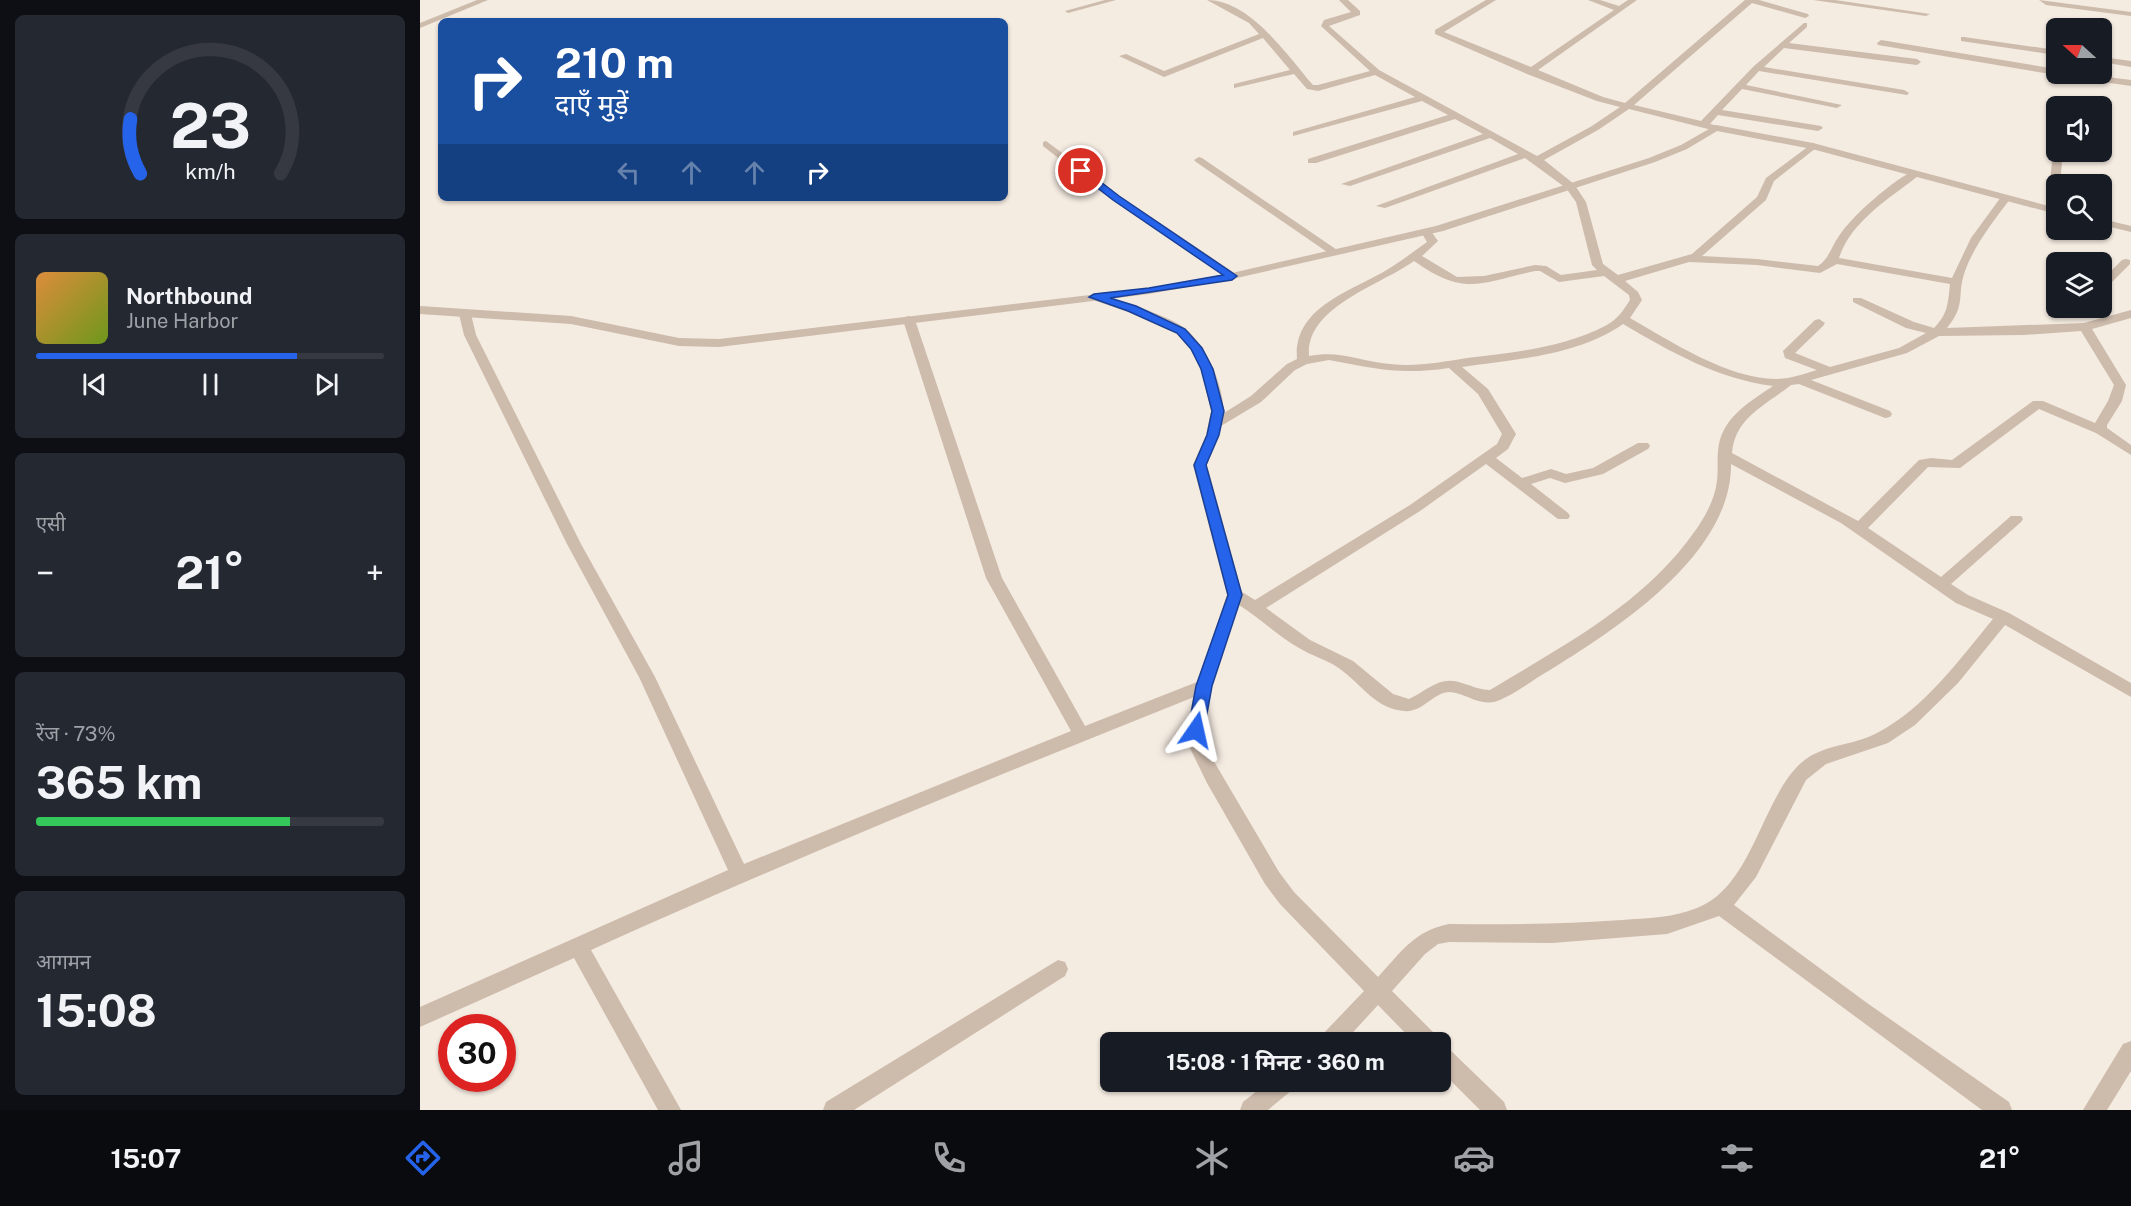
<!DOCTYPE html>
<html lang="hi">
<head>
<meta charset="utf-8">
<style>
  :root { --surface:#171b24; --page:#242831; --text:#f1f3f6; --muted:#9ea1a6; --line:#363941; --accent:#2563eb }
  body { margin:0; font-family:"Public Sans","Noto Sans Devanagari",sans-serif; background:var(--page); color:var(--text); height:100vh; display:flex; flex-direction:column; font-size:22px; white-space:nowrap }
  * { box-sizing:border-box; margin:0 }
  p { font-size:20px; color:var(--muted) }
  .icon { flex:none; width:33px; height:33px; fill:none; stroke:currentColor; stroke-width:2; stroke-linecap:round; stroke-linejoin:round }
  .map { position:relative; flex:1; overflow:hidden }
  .side { display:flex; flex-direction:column; gap:15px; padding:15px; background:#0d0f14; width:420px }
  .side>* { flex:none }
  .top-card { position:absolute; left:18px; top:18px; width:570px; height:183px; border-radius:9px; box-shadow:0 2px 4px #0004; background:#1a4fa0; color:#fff; overflow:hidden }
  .needle { width:39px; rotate:291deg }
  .tools { position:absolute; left:1626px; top:18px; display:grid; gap:12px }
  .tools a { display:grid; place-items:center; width:66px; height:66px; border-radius:9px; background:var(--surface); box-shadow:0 2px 4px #0004; font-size:30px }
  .speed { position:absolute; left:18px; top:1014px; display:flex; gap:12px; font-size:30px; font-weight:700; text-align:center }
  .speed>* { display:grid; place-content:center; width:78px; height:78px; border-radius:50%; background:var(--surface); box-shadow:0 2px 4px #0004; line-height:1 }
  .speed .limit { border:9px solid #d22; background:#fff; color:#111 }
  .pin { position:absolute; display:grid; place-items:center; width:51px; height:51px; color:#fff; margin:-26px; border:3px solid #fff; border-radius:50%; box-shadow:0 2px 6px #0007 }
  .me { position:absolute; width:66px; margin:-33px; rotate:11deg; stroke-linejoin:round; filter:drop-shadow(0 0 4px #0008) }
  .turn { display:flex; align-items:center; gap:21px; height:126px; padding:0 18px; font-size:27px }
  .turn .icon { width:78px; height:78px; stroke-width:2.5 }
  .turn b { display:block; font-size:42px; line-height:51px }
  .lanes { display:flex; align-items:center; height:57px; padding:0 18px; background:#0003; justify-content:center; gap:30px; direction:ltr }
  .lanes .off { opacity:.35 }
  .big { font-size:45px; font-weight:700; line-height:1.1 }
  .side .card { flex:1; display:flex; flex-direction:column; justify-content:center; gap:9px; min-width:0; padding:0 21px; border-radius:9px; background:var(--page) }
  .side .dial { align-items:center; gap:0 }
  .dial svg { height:156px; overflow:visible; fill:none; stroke:var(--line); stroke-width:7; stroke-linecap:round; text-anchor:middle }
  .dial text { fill:var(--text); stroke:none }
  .song { display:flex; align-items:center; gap:18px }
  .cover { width:72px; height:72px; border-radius:9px; background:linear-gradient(135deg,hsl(30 70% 55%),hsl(80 70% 35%)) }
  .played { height:6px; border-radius:3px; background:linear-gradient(90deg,var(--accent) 75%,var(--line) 75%) }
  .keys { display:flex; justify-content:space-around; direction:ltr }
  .heat { display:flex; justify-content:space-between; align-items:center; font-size:33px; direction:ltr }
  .charge { height:9px; border-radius:4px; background:linear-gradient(90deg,#34c759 73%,var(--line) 0) }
  .trip { position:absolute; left:680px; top:1032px; width:351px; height:60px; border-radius:9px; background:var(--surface); box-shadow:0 2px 4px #0004; font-weight:700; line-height:60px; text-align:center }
  .tab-bar { display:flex; height:96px; justify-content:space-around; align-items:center; background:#090b0e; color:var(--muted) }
  .tab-bar .icon { width:42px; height:42px }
  .tab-bar .current { color:var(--accent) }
  .tab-bar b { font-size:27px; color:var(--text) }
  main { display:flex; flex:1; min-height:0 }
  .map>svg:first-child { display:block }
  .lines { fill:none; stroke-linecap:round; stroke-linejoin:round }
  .service { fill:#cdbbac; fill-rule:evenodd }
  .minor { fill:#cdbbac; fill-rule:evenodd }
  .tertiary { fill:#cdbbac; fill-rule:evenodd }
  .route { fill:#2563eb; stroke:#184099; stroke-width:1.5 }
</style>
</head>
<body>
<main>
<section class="side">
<div class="card dial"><svg viewBox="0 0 100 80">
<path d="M14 69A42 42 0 1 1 86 69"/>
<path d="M14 69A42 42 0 0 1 9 41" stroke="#2563eb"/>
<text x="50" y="56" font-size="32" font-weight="700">23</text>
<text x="50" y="72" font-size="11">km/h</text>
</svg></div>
<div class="card">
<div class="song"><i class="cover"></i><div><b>Northbound</b><p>June Harbor</p></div></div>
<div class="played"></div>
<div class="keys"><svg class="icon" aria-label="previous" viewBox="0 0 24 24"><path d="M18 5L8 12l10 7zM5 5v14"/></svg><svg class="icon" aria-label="pause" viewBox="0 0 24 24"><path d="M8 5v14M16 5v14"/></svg><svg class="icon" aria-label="next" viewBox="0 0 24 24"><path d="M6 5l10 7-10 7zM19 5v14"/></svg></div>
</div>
<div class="card"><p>एसी</p>
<div class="heat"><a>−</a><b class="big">21°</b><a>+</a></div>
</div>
<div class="card"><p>रेंज · 73%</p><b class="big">365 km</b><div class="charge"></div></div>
<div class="card"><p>आगमन</p><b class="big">15:08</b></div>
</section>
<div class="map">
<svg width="1711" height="1110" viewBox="0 0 1711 1110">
  <rect width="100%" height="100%" fill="#f4ebe1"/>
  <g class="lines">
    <path class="service" d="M685,0H696L648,13L645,11Z"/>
    <g class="minor">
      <path d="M57,0H68L0,28V23Z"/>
      <path d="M787,0C830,0 867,55 893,85H898L950,71L901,26L904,20L931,12L919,0H928L940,11V15L909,26L959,70L1117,156L1172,126L1200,107L1177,101L1107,74L1015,34V30L1066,0H1076L1024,32L1111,67L1194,10L1168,0H1180L1199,6L1208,0H1217L1118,70L1183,97L1205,103L1325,0H1339L1388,14L1389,16L1385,18L1332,3L1214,105L1281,121L1334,66L1384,23H1387V27L1369,43L1497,59L1501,62L1497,65L1364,48L1344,67L1484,90L1489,93L1487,95L1339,71L1326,85L1422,105L1417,108L1322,89L1302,110L1401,126L1403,128L1398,131L1298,115L1290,124L1299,126L1301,128L1296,131L1209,109L1178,130L1124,160L1154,184L1166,202L1183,264L1198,275L1272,254L1337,197L1346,178L1393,143L1398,146L1396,148L1354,181L1346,200L1282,256L1337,259L1398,266C1409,259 1411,247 1419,236C1430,218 1475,178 1494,171L1498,172V176C1469,199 1431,221 1419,258L1532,278L1551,238L1581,197L1585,196L1590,199C1573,222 1555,244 1545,271C1536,297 1547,303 1527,328L1664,323L1711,310V318L1672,329L1706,385L1702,401L1687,425V428L1711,445V455L1676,433L1619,409L1540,468L1508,467L1448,528L1521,577L1591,516H1601L1603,519L1601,522L1531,584L1548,595L1589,613L1711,683V697L1585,625L1538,683L1495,725L1468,743L1406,764L1386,780L1336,877L1314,905L1447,1003L1589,1102L1592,1110H1562L1299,916L1247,934L1132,943L1029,942L1018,944L1005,954L972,991L1016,1035L1018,1042H994L958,1005L924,1042H900L902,1035L944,991L860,904L845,884L787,783L767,742L774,697C571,778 370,860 171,950L261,1110H238L154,958L0,1027V1007L308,870L219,677L147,544L44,335L39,314L41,311L45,310L51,314L56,335L161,544L235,677L324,864L651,731L566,578L483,320L485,317L489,316L495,320L582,578L665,726L777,682L807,595L773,465L786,435L791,411L781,369L771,349L757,334L708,312L670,299V295C681,292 695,300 706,303C722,308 754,319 766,329C788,348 803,385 804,413L831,396L867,364L877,359C873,308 929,292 965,271C980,262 993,252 1007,242L1001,232L1002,230H1010L1018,241L1002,256L1037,277L1064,276L1115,265L1126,266L1141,275L1177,270L1172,265L1156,202L1146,188L1105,158L965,208L956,206L1098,154L1070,138L930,186L921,184L1063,134L1035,119L896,163H888V159L1028,115L1002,101L873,136V132L995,97L955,75L898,91L887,89L874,74L814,88V84L870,70L843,38L744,77L699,56L706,54L744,71L839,34L829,23ZM994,261C1045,297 1060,283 1115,271H1120L1139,282L1184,276L1209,295L1210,300C1203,311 1197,320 1185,326C1142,348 1095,352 1047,358C1022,362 996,367 970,364C939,361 920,350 889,356C885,307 961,285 994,261ZM1269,262L1337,265L1400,273L1417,264L1530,284C1528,303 1528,314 1514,328L1494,322L1441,298H1433V302L1486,328L1506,333L1479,348L1410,367L1375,353L1403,326L1405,323L1399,319L1395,320L1363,351L1365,358L1397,370C1383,374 1370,379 1356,379C1308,379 1250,341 1210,318L1222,300L1218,292L1205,281ZM1203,324C1251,352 1298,379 1353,386C1334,399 1313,411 1303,432C1295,448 1299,464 1297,481C1295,499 1285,517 1275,531C1224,604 1144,645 1070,690C1060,690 1052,686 1042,683C1020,675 1008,690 989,699L973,694L933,661L890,640L846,608L1000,511L1066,464L1138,519H1148L1150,516L1148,513L1111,484L1130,478L1145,483L1183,474L1228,449L1230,446L1228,443H1218L1173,468L1146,474L1131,469L1102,478L1076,458L1088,449L1096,434L1068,389L1042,367C1096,359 1157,356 1203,324ZM1661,331L1694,385L1688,401L1675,423L1623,401H1613L1532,460L1511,458L1499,460L1438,521L1312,453C1315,417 1346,405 1371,385L1379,384L1465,418L1470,417L1472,414L1470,411L1391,380L1487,353L1519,336L1603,335ZM909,360C956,369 981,375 1029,368L1058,394L1082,434L1077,444L990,505L835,600L822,592L787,465L801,426L841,402L875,370L887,364ZM1311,464L1421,523L1536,603L1573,619C1540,659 1504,709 1457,733C1433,746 1402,744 1381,763C1352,789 1338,847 1312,880C1303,892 1292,902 1277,908C1253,918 1227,918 1202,920C1144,924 1087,925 1029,924C994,931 981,952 958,977L874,892L859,872L789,753C775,714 806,644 819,605C840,618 858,636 879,648C892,656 908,660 920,669C941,684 956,709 984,711C1003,713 1013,692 1030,692C1045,693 1057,705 1074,702C1093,696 1112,680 1130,670C1198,628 1312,554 1311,464Z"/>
      <path d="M1393,0H1415L1510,14L1506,16Z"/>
      <path d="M1619,0L1711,12V16L1626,5Z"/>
      <path d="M1544,37L1636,50V55L1541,41V37Z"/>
      <path d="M1461,40L1636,69V74H1639L1636,75L1458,45L1457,43Z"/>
      <path d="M1682,57L1711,61V67L1682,62Z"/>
      <path d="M1645,74H1664L1711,80V86L1649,77Z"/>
      <path d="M626,141L700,196L816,274V278H808L692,200L623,146V142Z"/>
      <path d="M1636,149V152H1643L1640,184H1636V211L1632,213L1627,210L1633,152Z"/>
      <path d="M779,157L782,158L920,252L918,254H910L776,162L774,160Z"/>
      <path d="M1706,259L1710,260V264L1686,288L1682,289V280L1702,260Z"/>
      <path d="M638,960L645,962L648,969L645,976L434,1110H403L406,1102Z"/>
      <path d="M1020,1045L1028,1048L1084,1102L1087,1110H1060L1020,1070Z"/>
      <path d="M848,1082H875L872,1090L848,1110H820L823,1102Z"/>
    </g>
    <g class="tertiary">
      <path d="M1296,125L1393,143L1636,208V214L1392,149L1297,131L1267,149L1235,162L1023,231L812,279L729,294L299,347L259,346L151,324L0,314V306L151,316L259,338L299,339L729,288L812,273L1016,226L1229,158L1261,145Z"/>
      <path d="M1682,219L1711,226V232L1682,225Z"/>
      <path d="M1711,1041V1071L1687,1110H1663L1703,1044Z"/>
    </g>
  </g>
  <path class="route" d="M658,169H664L699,196L817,276L812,280L690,298L716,306L765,329L782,348L793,369L804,411L799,435L786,465L822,595L792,686L784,730L781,734H770L768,730L776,686L808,595L774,465L787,435L792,411L781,369L771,349L757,333L708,311L669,297L674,294L729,288L803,275L693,200L658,173Z"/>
</svg>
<div class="tools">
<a><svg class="needle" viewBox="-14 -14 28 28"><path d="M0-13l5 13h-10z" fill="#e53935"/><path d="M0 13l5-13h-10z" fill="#9ea1a6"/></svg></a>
<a><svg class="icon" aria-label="sound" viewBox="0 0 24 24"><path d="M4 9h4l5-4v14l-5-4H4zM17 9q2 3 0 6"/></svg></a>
<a><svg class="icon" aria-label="search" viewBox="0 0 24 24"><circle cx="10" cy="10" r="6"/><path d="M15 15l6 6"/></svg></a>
<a><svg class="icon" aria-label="layers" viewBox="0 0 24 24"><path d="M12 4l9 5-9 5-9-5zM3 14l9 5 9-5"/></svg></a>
</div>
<div class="speed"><div class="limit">30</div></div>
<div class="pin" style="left:661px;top:171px;background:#d93025"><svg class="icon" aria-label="arrive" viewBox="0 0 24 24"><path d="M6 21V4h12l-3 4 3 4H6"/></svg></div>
<svg class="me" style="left:776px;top:730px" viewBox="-20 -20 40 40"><path d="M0-17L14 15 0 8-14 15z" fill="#2563eb" stroke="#fff" stroke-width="4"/></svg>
<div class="trip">15:08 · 1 मिनट · 360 m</div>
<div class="top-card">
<div class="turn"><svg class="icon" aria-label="right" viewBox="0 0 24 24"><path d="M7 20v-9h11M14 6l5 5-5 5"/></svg><div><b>210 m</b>दाएँ मुड़ें</div></div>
<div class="lanes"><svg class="icon off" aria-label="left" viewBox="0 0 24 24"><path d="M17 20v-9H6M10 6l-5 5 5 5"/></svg><svg class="icon off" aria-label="ahead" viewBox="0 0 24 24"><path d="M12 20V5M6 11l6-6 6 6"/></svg><svg class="icon off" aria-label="ahead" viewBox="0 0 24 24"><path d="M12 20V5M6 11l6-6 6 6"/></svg><svg class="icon" aria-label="right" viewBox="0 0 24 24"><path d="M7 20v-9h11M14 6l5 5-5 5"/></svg></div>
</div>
</div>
</main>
<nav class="tab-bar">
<b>15:07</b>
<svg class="icon current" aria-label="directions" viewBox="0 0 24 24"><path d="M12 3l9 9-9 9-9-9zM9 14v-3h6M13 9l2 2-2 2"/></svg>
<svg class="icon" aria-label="music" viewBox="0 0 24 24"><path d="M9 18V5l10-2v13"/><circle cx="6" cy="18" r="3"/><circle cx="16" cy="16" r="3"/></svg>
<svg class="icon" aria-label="phone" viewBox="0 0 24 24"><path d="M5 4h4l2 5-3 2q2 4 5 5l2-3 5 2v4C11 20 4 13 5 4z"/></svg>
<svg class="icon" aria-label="climate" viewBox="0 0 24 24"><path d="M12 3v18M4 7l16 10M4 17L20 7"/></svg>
<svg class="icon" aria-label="car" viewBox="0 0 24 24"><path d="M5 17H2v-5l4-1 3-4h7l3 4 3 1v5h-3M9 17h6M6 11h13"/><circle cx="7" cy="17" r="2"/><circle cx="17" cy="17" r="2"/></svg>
<svg class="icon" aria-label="filters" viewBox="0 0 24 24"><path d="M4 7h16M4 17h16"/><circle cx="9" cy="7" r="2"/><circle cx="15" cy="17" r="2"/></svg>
<b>21°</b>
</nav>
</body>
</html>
